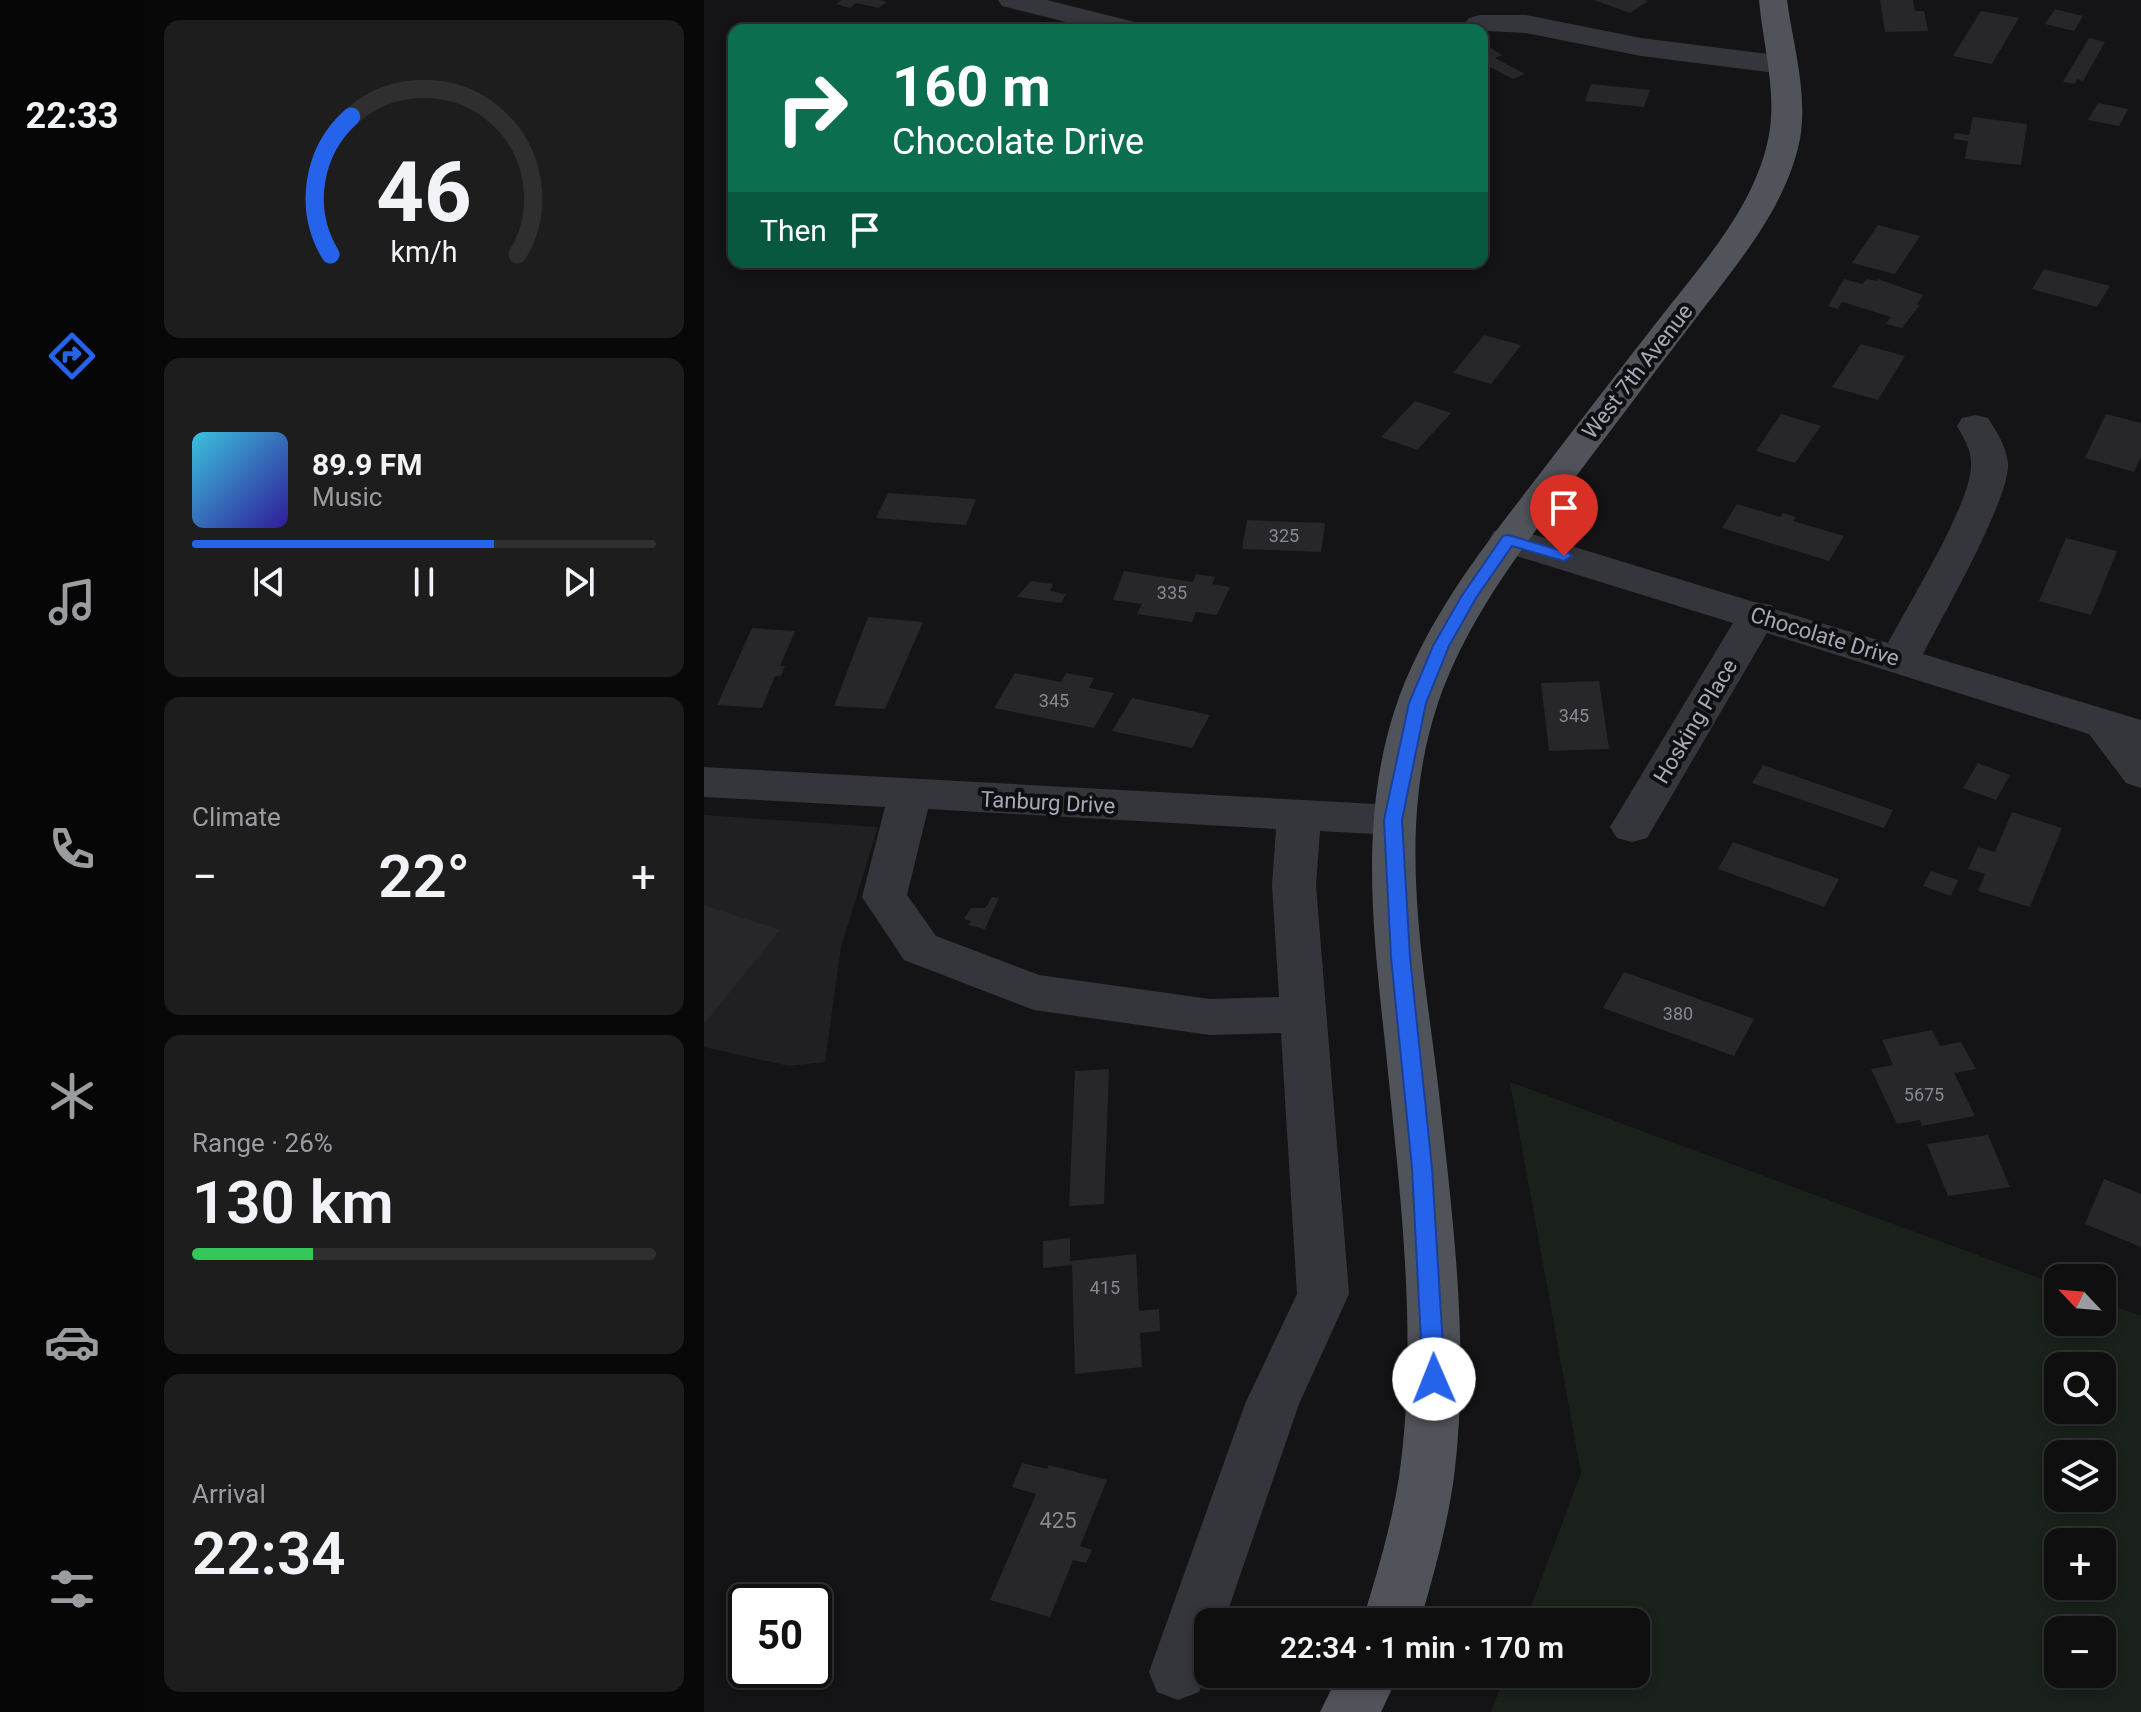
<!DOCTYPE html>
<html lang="en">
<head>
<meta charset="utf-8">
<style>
  :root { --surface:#0f0f10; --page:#1d1d1e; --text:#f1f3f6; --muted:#9b9c9f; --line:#2f2f30; --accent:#2563eb }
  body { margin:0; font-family:Roboto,sans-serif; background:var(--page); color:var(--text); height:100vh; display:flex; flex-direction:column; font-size:30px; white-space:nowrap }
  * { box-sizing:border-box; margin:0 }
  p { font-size:26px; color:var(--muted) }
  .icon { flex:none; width:44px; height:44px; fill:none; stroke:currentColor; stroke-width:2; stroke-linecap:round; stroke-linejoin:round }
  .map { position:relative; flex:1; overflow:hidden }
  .side { display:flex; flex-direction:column; gap:20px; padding:20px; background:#080809; width:560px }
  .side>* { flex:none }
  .top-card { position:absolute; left:24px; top:24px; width:760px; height:244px; border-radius:16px; box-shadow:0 4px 12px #0003,0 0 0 2px var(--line); background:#0b6e4f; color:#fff; overflow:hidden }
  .needle { width:52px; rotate:296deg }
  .fabs { position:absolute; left:1340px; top:1264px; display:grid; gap:16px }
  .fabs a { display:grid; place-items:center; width:72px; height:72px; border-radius:16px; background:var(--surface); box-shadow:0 4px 12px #0003,0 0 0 2px var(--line); font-size:40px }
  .speed { position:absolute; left:24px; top:1584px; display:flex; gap:16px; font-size:40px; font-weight:700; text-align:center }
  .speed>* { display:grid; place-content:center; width:104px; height:104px; border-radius:50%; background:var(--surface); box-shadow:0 4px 12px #0003,0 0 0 2px var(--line); line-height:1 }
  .speed .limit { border:4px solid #111; border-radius:12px; background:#fff; color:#111 }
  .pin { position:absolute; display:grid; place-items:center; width:68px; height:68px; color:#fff; margin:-82px -34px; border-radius:50% 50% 50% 0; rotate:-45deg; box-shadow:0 0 8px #0007 }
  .pin .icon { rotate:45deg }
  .me { position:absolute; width:88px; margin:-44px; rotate:359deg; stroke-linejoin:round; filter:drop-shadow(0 0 6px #0008) }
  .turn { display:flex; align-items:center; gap:28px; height:168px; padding:0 32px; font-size:36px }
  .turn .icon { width:104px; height:104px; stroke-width:2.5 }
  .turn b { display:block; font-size:56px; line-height:68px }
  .then { display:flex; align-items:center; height:76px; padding:0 32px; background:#0003; gap:16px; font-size:30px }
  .big { font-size:60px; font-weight:600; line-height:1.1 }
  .side .card { flex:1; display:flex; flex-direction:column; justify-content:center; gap:12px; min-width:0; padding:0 28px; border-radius:16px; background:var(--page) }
  .side .dial { align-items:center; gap:0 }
  .dial svg { height:208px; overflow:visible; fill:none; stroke:var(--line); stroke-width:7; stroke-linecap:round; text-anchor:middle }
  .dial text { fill:var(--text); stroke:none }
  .song { display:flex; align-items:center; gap:24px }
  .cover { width:96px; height:96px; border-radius:12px; background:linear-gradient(135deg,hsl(190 70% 55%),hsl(250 70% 35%)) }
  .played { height:8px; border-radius:4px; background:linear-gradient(90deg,var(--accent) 65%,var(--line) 65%) }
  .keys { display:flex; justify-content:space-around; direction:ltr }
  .heat { display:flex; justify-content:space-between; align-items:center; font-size:44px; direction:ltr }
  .charge { height:12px; border-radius:6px; background:linear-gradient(90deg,#34c759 26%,var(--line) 0) }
  .trip { position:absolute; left:490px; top:1608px; width:456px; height:80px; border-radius:16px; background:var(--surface); box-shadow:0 4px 12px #0003,0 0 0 2px var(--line); font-weight:600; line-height:80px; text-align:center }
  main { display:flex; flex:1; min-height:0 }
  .dock { display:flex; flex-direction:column; width:144px; justify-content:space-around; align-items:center; background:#060606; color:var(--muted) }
  .dock .icon { width:56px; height:56px }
  .dock .selected { color:var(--accent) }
  .dock b { font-size:36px; color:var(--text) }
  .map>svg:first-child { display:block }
  .built { fill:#202023 }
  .green { fill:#1a211b; fill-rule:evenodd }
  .building { fill:#27272a }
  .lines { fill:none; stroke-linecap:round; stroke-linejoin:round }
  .minor { fill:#35363b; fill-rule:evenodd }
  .major { fill:#51535a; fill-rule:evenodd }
  .route { fill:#2563eb; stroke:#184099; stroke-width:2 }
  .labels { text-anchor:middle; stroke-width:8; stroke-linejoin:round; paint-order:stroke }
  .number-label { font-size:18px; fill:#868892 }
  .street-label { font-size:22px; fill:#a6aab6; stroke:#0f0f11 }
  .near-number-label { font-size:22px; fill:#868892 }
</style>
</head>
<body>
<main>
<nav class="dock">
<b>22:33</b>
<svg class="icon selected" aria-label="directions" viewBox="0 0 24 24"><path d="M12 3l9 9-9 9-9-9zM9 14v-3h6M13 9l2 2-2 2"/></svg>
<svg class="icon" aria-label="music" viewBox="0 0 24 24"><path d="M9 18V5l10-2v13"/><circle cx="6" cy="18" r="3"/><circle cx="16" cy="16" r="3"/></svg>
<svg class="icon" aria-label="phone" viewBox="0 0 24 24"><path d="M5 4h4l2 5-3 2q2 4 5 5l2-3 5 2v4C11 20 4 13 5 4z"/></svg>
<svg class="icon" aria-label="climate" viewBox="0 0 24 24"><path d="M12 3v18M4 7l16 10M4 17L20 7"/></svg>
<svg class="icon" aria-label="car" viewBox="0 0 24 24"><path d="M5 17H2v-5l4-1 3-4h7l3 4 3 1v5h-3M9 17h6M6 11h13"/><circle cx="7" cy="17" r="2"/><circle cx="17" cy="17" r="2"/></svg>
<svg class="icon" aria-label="filters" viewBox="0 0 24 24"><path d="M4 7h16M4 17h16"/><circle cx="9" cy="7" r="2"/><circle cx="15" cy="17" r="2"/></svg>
</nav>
<section class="side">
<div class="card dial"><svg viewBox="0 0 100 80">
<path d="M14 69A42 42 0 1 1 86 69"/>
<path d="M14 69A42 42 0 0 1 22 16" stroke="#2563eb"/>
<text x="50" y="56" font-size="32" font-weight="700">46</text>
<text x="50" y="72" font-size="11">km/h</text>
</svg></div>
<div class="card">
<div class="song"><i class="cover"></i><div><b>89.9 FM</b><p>Music</p></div></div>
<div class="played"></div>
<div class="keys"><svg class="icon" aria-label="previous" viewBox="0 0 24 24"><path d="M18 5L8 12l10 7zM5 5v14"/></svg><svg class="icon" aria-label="pause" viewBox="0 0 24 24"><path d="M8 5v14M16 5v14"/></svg><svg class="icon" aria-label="next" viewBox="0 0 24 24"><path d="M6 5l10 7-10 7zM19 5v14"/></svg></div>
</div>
<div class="card"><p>Climate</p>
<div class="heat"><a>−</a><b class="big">22°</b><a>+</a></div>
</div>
<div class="card"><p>Range · 26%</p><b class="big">130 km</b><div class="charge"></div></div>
<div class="card"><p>Arrival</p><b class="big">22:34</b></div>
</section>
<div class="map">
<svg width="1437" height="1712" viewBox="0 0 1437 1712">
  <rect width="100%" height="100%" fill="#141416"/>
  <path class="built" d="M0,815L174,827L137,947L121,1062L85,1066L0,1047Z"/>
  <path class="green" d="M806,1082L1354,1285V1322H1398V1302L1437,1316V1712H787L801,1674H932V1622H821L877,1473ZM1354,1366H1398V1410H1354ZM1354,1454H1398V1498H1354ZM1354,1542H1398V1586H1354ZM1398,1630V1674H1354V1630Z"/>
  <g class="building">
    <path d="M138,0H176L183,2L174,8L152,3L146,8L132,4Z"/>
    <path d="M890,0H941L944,1L926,13Z"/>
    <path d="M1176,0H1209L1211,11H1220L1224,31L1181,32Z"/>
    <path d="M1351,9L1379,16L1370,31L1341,24Z"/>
    <path d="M1277,11L1315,18L1288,64L1249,56Z"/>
    <path d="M1385,38L1401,42L1379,81L1373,79L1371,84L1359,82Z"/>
    <path d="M787,48L798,55L791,58L821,74L809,79L778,63V51Z"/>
    <path d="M887,84L946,90L940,107L881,101Z"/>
    <path d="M1394,103L1424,109L1415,126L1384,120Z"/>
    <path d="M1269,117L1323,124L1317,165L1261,159L1264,141L1249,139L1251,133L1265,135Z"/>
    <path d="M1174,225L1216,236L1191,274L1148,263Z"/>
    <path d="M1340,269L1406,286L1393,307L1328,289Z"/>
    <path d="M1140,279L1158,284L1163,279L1173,281L1174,279L1219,295L1213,304L1216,305L1198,328L1182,324L1187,317L1145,304L1138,302L1134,309L1124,306Z"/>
    <path d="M780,335L817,345L787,384L749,373Z"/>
    <path d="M1157,344L1201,356L1174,400L1128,387Z"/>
    <path d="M711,401L747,413L713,450L677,437Z"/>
    <path d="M1077,414L1117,426L1091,463L1052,451Z"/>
    <path d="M1402,414L1437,423V457L1430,472L1381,458Z"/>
    <path d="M184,493L272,499L262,525L172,518Z"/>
    <path d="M1033,504L1076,517L1079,513L1092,517L1089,521L1140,536L1125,561L1018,528Z"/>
    <path d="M543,520L621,523L617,552L538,549Z"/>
    <path d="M1362,538L1413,551L1387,615L1335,601Z"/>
    <path d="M420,571L489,582L492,574L511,577L508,584L526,587L513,615L492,612L488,622L433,614L438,604L409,600Z"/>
    <path d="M327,581L349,584L346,591L362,594L357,603L313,597Z"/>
    <path d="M164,617L219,622L181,709L130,706Z"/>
    <path d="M48,628L91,631L76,666H81L77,676H71L58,708L13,705Z"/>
    <path d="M311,673L357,682L362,673L390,678L385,688L410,693L390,728L290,708Z"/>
    <path d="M895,681L905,749L845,751L837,683Z"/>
    <path d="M428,698L506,715L488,748L408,731Z"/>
    <path d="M1274,763L1306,775L1292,800L1259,788Z"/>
    <path d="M1059,765L1189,810L1180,828L1048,783Z"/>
    <path d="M1308,812L1358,828L1326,907L1274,891L1281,874L1264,869L1274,847L1291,852Z"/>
    <path d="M1029,842L1135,879L1120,907L1014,869Z"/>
    <path d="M1227,871L1254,880L1247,896L1219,886Z"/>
    <path d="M288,897L295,898L281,929L264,925L267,921L260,919L267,908H281Z"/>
    <path d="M0,905L76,930L0,1024Z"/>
    <path d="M920,972L1050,1019L1030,1056L899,1008Z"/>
    <path d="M1228,1030L1236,1046L1257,1042L1272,1069L1250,1073L1271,1116L1218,1126L1216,1120L1193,1124L1167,1069L1189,1065L1178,1040Z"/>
    <path d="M405,1069L400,1204L365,1206L371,1071Z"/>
    <path d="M1284,1135L1306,1187L1244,1196L1223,1144Z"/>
    <path d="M1400,1179L1437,1194V1247L1381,1224Z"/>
    <path d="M366,1238V1261L432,1254L435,1311L455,1309L456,1331L436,1333L438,1367L371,1374L368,1265L339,1268V1241Z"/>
    <path d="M318,1463L343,1469L345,1465L403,1480L376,1546L388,1550L382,1563L369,1560L346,1617L286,1600L332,1494L308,1487Z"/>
  </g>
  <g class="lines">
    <g class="minor">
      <path d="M294,0H343L439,24L444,30H394L298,6Z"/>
      <path d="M775,15H822L937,38L1079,56L1090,59L1094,65L1090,71L1079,74L937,56L822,33L765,30L760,24L765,18Z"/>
      <path d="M1271,415L1284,418C1293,432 1302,446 1304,463C1307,497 1238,617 1219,654L1437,720V788L1422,783L1385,734L1063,633L943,838L928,842L913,838L906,827L1029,623L790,549L785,540L790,531L804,528L818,531L1050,602L1068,605L1070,609L1184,643C1204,605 1267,503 1267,466C1268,451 1260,438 1253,426L1258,418Z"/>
      <path d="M0,767L689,805L704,809L711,820L704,831L689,835L616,831L612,885L645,1294L595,1404L520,1622H504V1670L495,1692L474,1700L453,1692L445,1672L541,1404L593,1294L577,1033L506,1035L330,1010L314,1004L200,960L158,897L181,807L0,797ZM224,809L572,829L568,885L575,997L506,999L335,975L232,936L203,895Z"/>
    </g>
    <g class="major">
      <path d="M1055,0H1083C1089,45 1104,93 1096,139C1082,210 1028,270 986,326C945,379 905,433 864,487C813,555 762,622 734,703C691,830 720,964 735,1093C749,1220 766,1350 750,1477C743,1527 730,1574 716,1622H658C673,1574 687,1527 695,1477C713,1350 699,1219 686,1092C674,964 650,834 691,709C721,619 781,545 838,471C877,420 916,369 956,318C998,264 1049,209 1064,140C1074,94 1059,46 1055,0Z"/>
      <path d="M635,1674H695L677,1712H616Z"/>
    </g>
  </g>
  <path class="route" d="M804,535L865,553L868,556L860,561L808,546L772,598L745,646L722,703L698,820L706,957L728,1168L741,1379L737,1386L730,1389L722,1386L719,1379L708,1168L687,957L680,820L705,703L729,646L757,597L799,536Z"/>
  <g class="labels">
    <g class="number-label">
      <text x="580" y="542">325</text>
      <text x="468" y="599">335</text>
      <text x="350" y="707">345</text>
      <text x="870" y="722">345</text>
      <text x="974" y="1020">380</text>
      <text x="1220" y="1101">5675</text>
      <text x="401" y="1294">415</text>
    </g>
    <g class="street-label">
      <text transform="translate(933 371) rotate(-52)" y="8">West 7th Avenue</text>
      <text transform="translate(1121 636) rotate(17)" y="8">Chocolate Drive</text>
      <text transform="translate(991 721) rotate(-59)" y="8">Hosking Place</text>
      <text transform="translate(344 802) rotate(3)" y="8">Tanburg Drive</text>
    </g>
    <g class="near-number-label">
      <text x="354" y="1528">425</text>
    </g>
  </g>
</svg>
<div class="fabs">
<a><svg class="needle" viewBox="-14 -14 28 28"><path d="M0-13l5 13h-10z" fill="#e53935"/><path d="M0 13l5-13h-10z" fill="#9b9c9f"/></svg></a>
<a><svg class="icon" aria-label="search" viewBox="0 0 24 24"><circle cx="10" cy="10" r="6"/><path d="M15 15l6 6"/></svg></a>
<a><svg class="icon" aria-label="layers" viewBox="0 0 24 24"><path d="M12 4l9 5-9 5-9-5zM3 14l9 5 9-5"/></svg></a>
<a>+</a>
<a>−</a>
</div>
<div class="speed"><div class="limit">50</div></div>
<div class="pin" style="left:860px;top:556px;background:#d93025"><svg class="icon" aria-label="arrive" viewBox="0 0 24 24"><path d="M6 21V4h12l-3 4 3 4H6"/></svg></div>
<svg class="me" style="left:730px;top:1379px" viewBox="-20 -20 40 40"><circle r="19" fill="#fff"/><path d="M0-13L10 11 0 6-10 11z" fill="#2563eb"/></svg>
<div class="trip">22:34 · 1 min · 170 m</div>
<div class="top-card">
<div class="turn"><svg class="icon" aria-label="right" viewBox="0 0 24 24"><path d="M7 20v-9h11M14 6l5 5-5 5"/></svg><div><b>160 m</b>Chocolate Drive</div></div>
<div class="then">Then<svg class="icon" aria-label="arrive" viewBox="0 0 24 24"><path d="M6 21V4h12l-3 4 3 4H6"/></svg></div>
</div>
</div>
</main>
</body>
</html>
